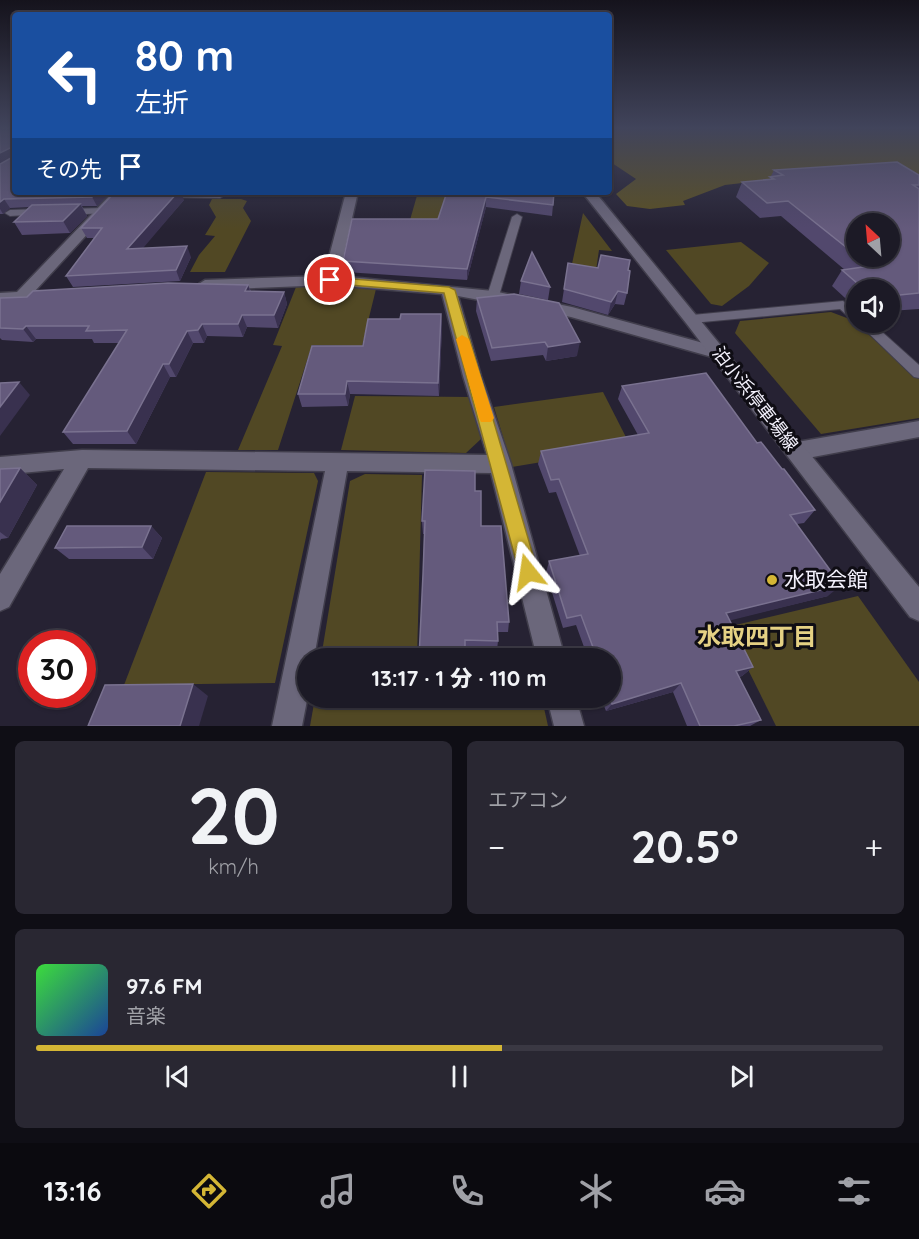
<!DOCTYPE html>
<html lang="ja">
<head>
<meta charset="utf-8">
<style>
  :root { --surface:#1c1a26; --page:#292732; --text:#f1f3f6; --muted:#a0a1a7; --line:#3a3843; --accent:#d4b635 }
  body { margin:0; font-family:Quicksand,"Noto Sans JP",sans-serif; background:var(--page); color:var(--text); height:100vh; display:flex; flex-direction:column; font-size:22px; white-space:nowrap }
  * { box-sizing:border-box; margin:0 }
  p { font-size:20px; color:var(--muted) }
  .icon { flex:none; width:33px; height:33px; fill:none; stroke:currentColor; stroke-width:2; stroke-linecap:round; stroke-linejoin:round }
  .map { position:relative; height:726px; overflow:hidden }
  .drawer { display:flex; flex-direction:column; gap:15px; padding:15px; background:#0f0e15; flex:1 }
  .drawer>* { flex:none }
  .top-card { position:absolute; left:12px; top:12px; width:600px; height:183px; border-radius:6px; box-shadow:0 2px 4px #0004,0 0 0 2px var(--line); background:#1a4fa0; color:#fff; overflow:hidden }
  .needle { width:39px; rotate:334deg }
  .fabs { position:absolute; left:846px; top:213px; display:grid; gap:12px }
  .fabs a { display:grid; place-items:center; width:54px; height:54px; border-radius:50%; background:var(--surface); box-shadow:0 2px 4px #0004,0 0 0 2px var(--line); font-size:30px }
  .speed { position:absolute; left:18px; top:630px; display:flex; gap:12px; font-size:30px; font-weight:700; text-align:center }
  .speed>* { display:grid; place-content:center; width:78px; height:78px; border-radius:50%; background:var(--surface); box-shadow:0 2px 4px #0004,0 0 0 2px var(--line); line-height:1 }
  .speed .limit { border:9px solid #d22; background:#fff; color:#111 }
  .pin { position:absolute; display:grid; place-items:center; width:51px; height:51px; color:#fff; margin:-26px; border:3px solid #fff; border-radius:50%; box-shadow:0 2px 6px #0007 }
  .me { position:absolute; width:66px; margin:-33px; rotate:345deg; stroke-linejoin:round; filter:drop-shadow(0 0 4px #0008) }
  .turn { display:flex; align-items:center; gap:21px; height:126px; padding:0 24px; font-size:27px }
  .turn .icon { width:78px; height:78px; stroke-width:2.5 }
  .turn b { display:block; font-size:42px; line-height:51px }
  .then { display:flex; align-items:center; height:57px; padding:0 24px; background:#0003; gap:12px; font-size:22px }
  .big { font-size:45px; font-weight:800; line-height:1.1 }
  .drawer .card { flex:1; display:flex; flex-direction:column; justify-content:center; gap:9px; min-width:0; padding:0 21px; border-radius:9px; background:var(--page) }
  .drawer .dial { align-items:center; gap:0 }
  .dial b { font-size:78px; line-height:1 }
  .song { display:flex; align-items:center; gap:18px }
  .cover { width:72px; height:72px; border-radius:9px; background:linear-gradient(135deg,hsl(120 70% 55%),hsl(220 70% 35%)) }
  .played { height:6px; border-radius:3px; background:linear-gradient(90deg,var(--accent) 55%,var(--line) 55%) }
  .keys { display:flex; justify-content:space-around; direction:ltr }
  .heat { display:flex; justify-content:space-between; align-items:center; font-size:33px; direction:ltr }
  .drawer .tiles { flex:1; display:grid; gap:15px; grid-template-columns:1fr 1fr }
  .card:last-child { grid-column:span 2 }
  .trip { position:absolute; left:297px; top:648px; width:324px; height:60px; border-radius:30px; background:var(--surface); box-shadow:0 2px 4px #0004,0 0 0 2px var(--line); font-weight:800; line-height:60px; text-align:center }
  .dock { display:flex; height:96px; justify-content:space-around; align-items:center; background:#0b0a0f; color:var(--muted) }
  .dock .icon { width:42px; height:42px }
  .dock .current { color:var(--accent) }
  .dock b { font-size:27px; color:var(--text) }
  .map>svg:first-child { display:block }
  .green { fill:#514824 }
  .forest { fill:#5c5122 }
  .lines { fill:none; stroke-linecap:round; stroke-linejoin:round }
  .lane-casing { stroke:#413e4c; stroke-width:2 }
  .street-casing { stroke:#413e4c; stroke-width:3 }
  .secondary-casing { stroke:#413e4c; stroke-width:3 }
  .lane { fill:#6b677b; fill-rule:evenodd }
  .street { fill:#6b677b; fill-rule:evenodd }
  .secondary { fill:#6b677b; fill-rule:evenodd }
  .wall { fill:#52486d; fill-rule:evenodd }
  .shaded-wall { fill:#39314f }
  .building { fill:#645a7c; stroke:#7a7290; stroke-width:1.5 }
  .route { fill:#d4b635; stroke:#8a7622; stroke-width:1.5 }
  .slow { fill:#f59e0b }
  .poi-dot { fill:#d4b635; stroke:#0f0d14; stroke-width:2 }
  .labels { text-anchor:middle; stroke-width:6; stroke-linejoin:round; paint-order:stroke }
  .street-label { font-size:18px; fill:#f4f2fd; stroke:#0f0d14 }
  .near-poi-label { font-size:21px; fill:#f4f2fd; stroke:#0f0d14; text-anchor:start }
  .near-neighbourhood-label { font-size:24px; font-weight:bold; fill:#e5d184; stroke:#0f0d14 }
</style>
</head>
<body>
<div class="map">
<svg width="919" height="726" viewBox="0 0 919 726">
  <rect width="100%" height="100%" fill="#262233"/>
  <g class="green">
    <path d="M418,192H449L437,228L408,227Z"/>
    <path d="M212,199H241L247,201L243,208L251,221L225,272H190L199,255L215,236L205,235L216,217L209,205Z"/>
    <path d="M583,213L612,251L599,250L595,277L570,273Z"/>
    <path d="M741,242L769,263L749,286L722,306L711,304L666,250Z"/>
    <path d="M331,285L376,289L362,346L312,345L278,450H238L282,346L273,345L296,287Z"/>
    <path d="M831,312L852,320L919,379V418L821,434L735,333L740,321Z"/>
    <path d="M603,392L631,447L512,467L494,407Z"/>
    <path d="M355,396L472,397L482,438L466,453L341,450Z"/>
    <path d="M206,472L314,473L318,481L275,683L124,685Z"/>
    <path d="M365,474L422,475L417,658H321L350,481Z"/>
    <path d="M858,596L919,682V726H776L727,627Z"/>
    <path d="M315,698L542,699L548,726H310Z"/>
  </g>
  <path class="forest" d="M609,128H919V185L813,175L725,185L683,201L685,205L650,209L627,206L616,194L636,179L609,161Z"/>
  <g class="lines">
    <defs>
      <g id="lane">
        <path d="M164,192H220L225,195L220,198L161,197V193Z"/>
        <path d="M103,208L108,211L106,213L66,215L61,212L66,209Z"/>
        <path d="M40,209L45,212L43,214L10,216L5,213L10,210Z"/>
        <path d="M517,214L522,217L499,296L497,299H489L487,296L512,217Z"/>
        <path d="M843,301L856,311V321L852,320L840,309L692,323L686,319L692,315Z"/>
        <path d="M857,322H871L919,365V378L914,377Z"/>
      </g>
      <g id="street">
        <path d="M113,192H126L35,291L58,292L60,295L58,298L0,303V293L17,292Z"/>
        <path d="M346,192H358L339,276L493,291L572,307L725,349L728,353L725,357L719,359L571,317L458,296L481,376L511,464L565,658H537L491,473L347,471L314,658H308V695L302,726H272L325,471L88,468L9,607L0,611V574L64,469L0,475V457L82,450L487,455L463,376L442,294L330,285L205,290L197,285L205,280L324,276Z"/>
        <path d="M919,421V437L797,460L790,457L787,451L790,445L797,442Z"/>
        <path d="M547,698H576L584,726H554Z"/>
      </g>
      <path id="secondary" d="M582,192H595L919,587V621L910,617L686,323Z"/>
    </defs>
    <use href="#lane" class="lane-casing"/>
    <use href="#street" class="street-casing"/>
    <use href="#secondary" class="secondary-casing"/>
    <use href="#lane" class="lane"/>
    <use href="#street" class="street"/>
    <use href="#secondary" class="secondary"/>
  </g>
  <g class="wall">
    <path d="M0,128L111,192L97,206H82L87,216L70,233L22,235L14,222L29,207L10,208L3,214H0V164L11,158Z"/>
    <path d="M774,170L919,175V309L890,311V290H856V308L832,286L842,270H845L781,216L760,218L736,197L742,182L769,180ZM856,224L890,256H856Z"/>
    <path d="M447,192L553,205L552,216L486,207L467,280L345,272L343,261L438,219Z"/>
    <path d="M184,200L142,248L191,257L180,281L73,287L66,276L94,238H87L81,228Z"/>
    <path d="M568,263L598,268L628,270L627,293L624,305L615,304L608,315L562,302Z"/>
    <path d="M521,281L550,287L548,300L519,294Z"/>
    <path d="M248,285L251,291L284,292L287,304L278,328L247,327L243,337L207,336L204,343H193L176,377H170L136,444H73L63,432L119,343H94L92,339H36L33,342L2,340L0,338V298L27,297Z"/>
    <path d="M477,298L577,356L546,361L543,355L491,361L476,311Z"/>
    <path d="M441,314L442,327L439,396L350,394L348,406L302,407L298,394L400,319Z"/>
    <path d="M622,386L757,443L782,469L815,510L804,523L797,524L828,596L729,620L753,667L742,676L739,677L761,720L750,726H687L673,692L606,711L604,706L590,709L586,698H610V658H588L576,625L563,628L546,573L549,561L580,556L556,492L549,493L538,464L541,451L638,435L618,399Z"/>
    <path d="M20,468L37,485L8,538L1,539L0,541V469Z"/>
    <path d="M475,491L481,526L509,622L508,632H498V641L497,650H465L423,574L424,534H423L422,521Z"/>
    <path d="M151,526L162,538L153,559H69L55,548Z"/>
  </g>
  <g class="shaded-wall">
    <path d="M12,147L15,156L0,164V153Z"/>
    <path d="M97,192H111L97,206L92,197Z"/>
    <path d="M178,192H181L184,200L133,260L127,249Z"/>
    <path d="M486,197V207L467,280V269Z"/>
    <path d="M4,199L10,208L3,214L0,209V202Z"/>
    <path d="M80,204L87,216L70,233L63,221Z"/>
    <path d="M187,246L191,257L180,281L176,270Z"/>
    <path d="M248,285L252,297L245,291Z"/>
    <path d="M618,291L615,304L608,315L611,302Z"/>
    <path d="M284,292L287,304L278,328L274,315Z"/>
    <path d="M441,314L442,327L439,396L438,383Z"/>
    <path d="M242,315L247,327L243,337L238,324Z"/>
    <path d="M202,324L207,336L204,343L198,330Z"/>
    <path d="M26,326L36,339L33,342L23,329Z"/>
    <path d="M187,331L193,343L176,377L169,364Z"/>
    <path d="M580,342L577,356L546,361L548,347Z"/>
    <path d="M163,364L170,377L136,444L127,431Z"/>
    <path d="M347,381L350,394L348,406L345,394Z"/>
    <path d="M19,382L30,395L0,436V407Z"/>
    <path d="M20,468L37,485L8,538L0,532V502Z"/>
    <path d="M151,526L162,538L153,559L142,547Z"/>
    <path d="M841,585L828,596L716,624L726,613Z"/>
    <path d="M753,667L742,676L726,680L736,671Z"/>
    <path d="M681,683L673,692L606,711L612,704Z"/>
    <path d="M193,684L208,696L199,726H180Z"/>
  </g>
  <g class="building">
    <path d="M0,128H15V192H97L92,197L4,199L0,202V164L11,158L12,147L0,153Z"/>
    <path d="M897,162L919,175V185H913L919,189V293L890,296V290H865L842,270L870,266L858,256H890V224H856V255L788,201L767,203L742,182L774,179L770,177L783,175L774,170Z"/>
    <path d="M115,192H178L127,249L187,246L176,270L66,276L102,228H81Z"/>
    <path d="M447,192H554L553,205L486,197L467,269L343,261L352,219H438Z"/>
    <path d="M80,204L63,221L14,222L32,205Z"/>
    <path d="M532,252L550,287L521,281Z"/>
    <path d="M601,255L630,260L628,270L630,271L627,293L618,291L611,302L564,289L568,263L598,268Z"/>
    <path d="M168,283L248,285L245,291L284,292L274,315H242L238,324H202L198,330L187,331L169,364H163L127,431L63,432L127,330L86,331L89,326H26L23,329L0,328V298L27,297L33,291Z"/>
    <path d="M514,294L559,303L580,342L548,347L545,342L492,348L477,298Z"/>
    <path d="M401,314H441L438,383L347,381L345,394H298L312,346H363L368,319H400Z"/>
    <path d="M706,373L757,443L761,442L782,469H784L815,510L790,515L841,585L726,613L753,667L736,671L761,720L734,726H700L681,683L612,704L610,698L596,701L594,698H610V658H597L581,615L567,618L549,561L588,554L559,479L551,480L541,451L649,433L622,386Z"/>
    <path d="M19,382L0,407V383Z"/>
    <path d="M20,468L0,502V469Z"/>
    <path d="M425,470L475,471V491H481V526H501L509,622H497L498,641L465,640V658H419L423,574L425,521H422Z"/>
    <path d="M67,526H151L142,547L55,548Z"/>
    <path d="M193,684L180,726H88L105,685Z"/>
  </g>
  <linearGradient id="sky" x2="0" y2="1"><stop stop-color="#15131c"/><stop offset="0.56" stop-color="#41445b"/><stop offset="1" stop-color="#41445b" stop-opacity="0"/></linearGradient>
  <rect width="919" height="229" fill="url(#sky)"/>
  <path class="route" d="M330,277L449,287L455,290L538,572L535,579L528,582L522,579L519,572L444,293L326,283V278Z"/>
  <path class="slow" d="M462,335L469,339L494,418L491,422H481L479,418L456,339Z"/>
  <circle class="poi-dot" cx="772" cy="580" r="6"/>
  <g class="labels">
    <g class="street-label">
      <text transform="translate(755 399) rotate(52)" y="6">泊小浜停車場線</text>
    </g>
    <g class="near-poi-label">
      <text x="784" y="587">水取会館</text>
    </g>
    <g class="near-neighbourhood-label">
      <text x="757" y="645">水取四丁目</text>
    </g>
  </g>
</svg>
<div class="fabs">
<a><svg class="needle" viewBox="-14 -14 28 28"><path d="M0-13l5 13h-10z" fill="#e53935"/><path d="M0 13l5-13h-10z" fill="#a0a1a7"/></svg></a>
<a><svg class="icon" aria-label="sound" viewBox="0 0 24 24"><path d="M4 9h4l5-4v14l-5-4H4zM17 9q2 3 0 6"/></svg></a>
</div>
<div class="speed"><div class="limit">30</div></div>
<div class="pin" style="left:330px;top:280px;background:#d93025"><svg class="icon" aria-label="arrive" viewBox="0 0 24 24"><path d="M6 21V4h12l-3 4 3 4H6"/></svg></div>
<svg class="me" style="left:528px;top:572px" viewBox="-20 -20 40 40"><path d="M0-17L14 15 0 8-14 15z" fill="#d4b635" stroke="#fff" stroke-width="4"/></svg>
<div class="trip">13:17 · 1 分 · 110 m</div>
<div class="top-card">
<div class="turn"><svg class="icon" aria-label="left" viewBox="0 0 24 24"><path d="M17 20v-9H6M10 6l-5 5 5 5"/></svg><div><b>80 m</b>左折</div></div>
<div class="then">その先<svg class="icon" aria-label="arrive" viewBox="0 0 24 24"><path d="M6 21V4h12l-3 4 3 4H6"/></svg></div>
</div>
</div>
<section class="drawer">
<div class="tiles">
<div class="card dial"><b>20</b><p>km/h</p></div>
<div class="card"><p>エアコン</p>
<div class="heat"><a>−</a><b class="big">20.5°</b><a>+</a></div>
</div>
<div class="card">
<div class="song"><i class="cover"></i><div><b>97.6 FM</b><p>音楽</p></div></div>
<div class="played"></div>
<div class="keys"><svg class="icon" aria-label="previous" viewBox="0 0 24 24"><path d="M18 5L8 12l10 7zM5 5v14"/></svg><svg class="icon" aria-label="pause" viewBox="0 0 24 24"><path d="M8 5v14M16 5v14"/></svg><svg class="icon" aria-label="next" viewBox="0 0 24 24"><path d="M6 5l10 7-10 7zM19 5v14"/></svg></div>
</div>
</div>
</section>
<nav class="dock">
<b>13:16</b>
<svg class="icon current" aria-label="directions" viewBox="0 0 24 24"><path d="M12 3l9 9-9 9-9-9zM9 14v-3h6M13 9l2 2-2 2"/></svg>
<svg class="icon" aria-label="music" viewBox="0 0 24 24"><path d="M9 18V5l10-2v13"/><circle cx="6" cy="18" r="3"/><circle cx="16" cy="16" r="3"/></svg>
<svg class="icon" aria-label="phone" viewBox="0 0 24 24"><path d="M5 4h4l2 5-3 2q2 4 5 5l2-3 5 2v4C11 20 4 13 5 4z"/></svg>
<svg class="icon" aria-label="climate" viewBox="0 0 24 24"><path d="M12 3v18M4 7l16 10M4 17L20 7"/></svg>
<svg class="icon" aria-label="car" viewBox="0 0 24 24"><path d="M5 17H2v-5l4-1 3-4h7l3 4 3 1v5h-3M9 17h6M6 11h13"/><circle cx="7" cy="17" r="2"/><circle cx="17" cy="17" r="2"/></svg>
<svg class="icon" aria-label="filters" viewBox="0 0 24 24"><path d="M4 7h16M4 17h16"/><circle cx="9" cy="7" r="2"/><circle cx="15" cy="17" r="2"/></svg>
</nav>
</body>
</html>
